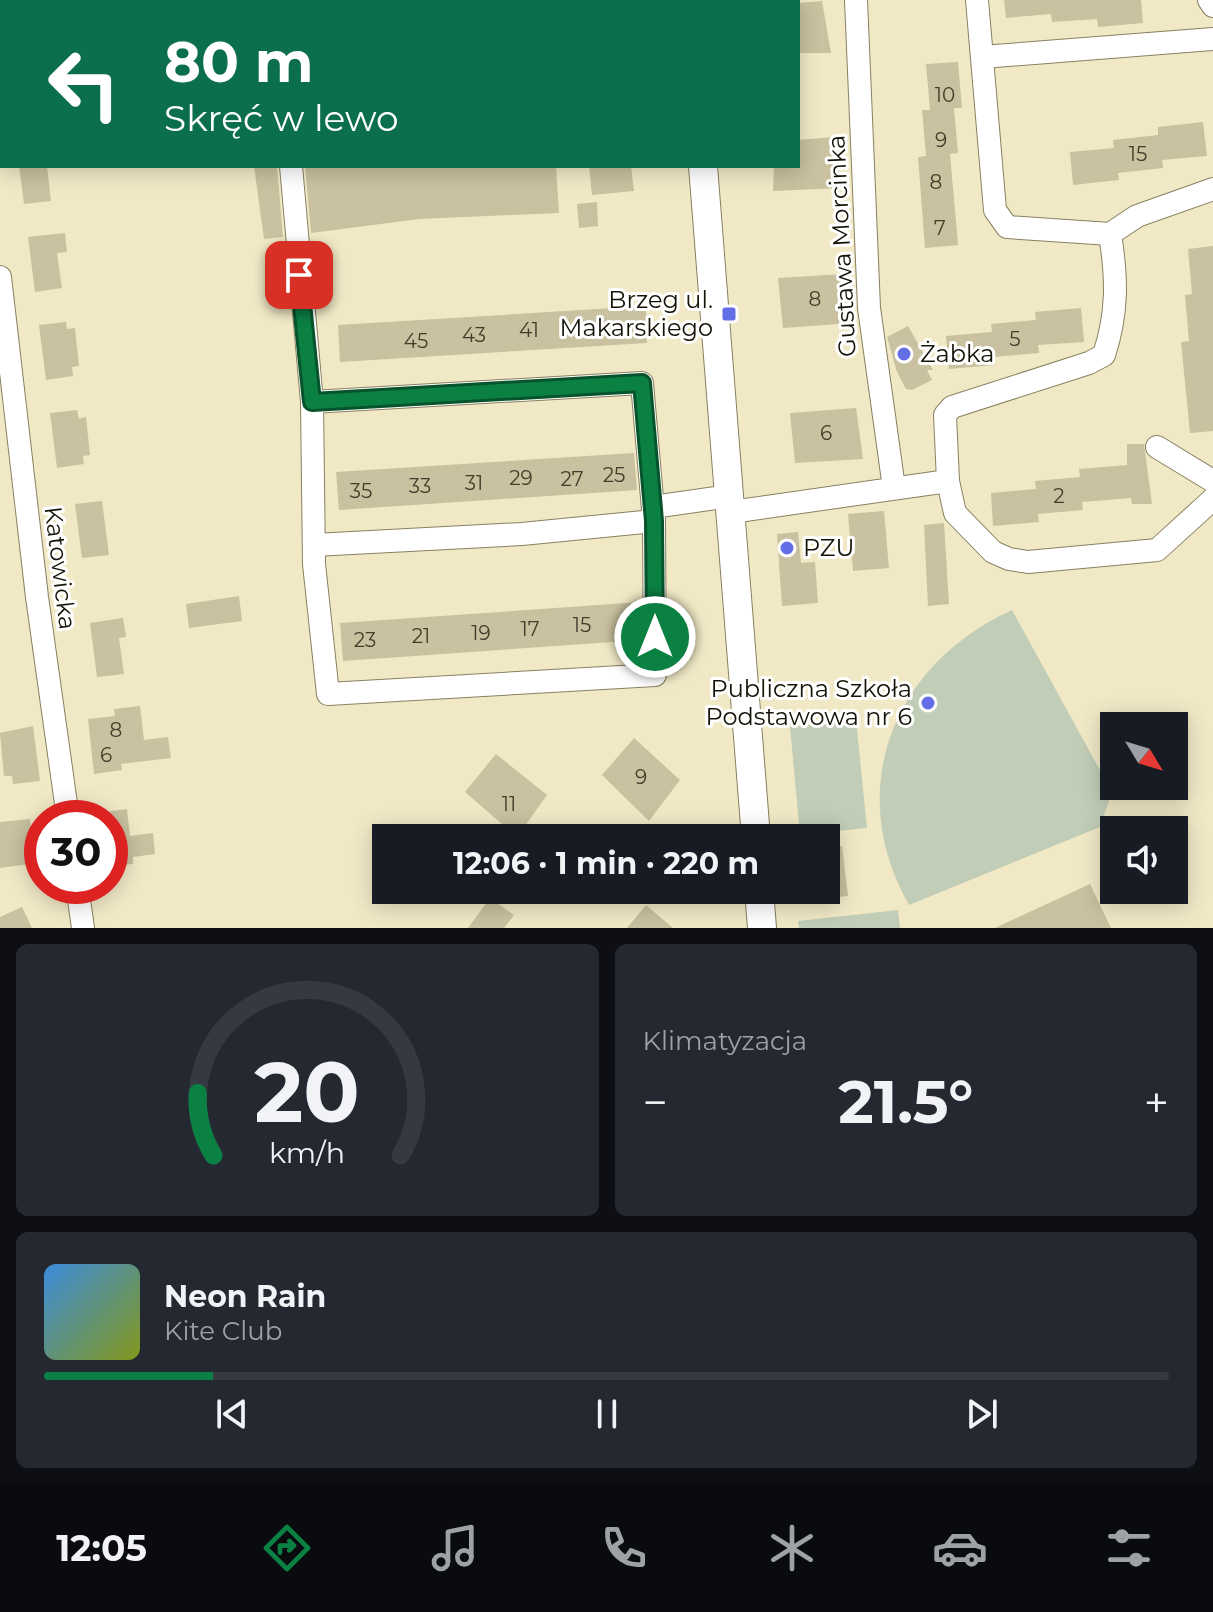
<!DOCTYPE html>
<html lang="pl">
<head>
<meta charset="utf-8">
<style>
  :root { --surface:#171b24; --page:#242831; --text:#f1f3f6; --muted:#9ea1a6; --line:#363941; --accent:#0b8043 }
  body { margin:0; font-family:Montserrat,sans-serif; background:var(--page); color:var(--text); height:100vh; display:flex; flex-direction:column; font-size:30px; white-space:nowrap }
  * { box-sizing:border-box; margin:0 }
  p { font-size:26px; color:var(--muted) }
  .icon { flex:none; width:44px; height:44px; fill:none; stroke:currentColor; stroke-width:2; stroke-linecap:round; stroke-linejoin:round }
  .map { position:relative; height:928px; overflow:hidden }
  .sheet { display:flex; flex-direction:column; gap:16px; padding:16px; background:#0d0f14; flex:1 }
  .sheet>* { flex:none }
  .guide { position:absolute; left:0px; top:0px; width:800px; height:168px; box-shadow:0 4px 20px #0003; background:#0b6e4f; color:#fff; overflow:hidden }
  .needle { width:52px; rotate:128deg }
  .controls { position:absolute; left:1100px; top:712px; display:grid; gap:16px }
  .controls a { display:grid; place-items:center; width:88px; height:88px; border-radius:0px; background:var(--surface); box-shadow:0 4px 20px #0003; font-size:40px }
  .speed { position:absolute; left:24px; top:800px; display:flex; gap:16px; font-size:40px; font-weight:700; text-align:center }
  .speed>* { display:grid; place-content:center; width:104px; height:104px; border-radius:50%; background:var(--surface); box-shadow:0 4px 20px #0003; line-height:1 }
  .speed .limit { border:12px solid #d22; background:#fff; color:#111 }
  .pin { position:absolute; display:grid; place-items:center; width:68px; height:68px; color:#fff; margin:-34px; border-radius:16px; box-shadow:0 4px 12px #0006 }
  .me { position:absolute; width:88px; margin:-44px; rotate:0deg; stroke-linejoin:round; filter:drop-shadow(0 0 6px #0008) }
  .turn { display:flex; align-items:center; gap:28px; height:168px; padding:0 32px; font-size:36px }
  .turn .icon { width:104px; height:104px; stroke-width:2.5 }
  .turn b { display:block; font-size:56px; line-height:68px }
  .big { font-size:60px; font-weight:700; line-height:1.1 }
  .sheet .widget { flex:1; display:flex; flex-direction:column; justify-content:center; gap:12px; min-width:0; padding:0 28px; border-radius:12px; background:var(--page) }
  .sheet .dial { align-items:center; gap:0 }
  .dial svg { height:208px; overflow:visible; fill:none; stroke:var(--line); stroke-width:7; stroke-linecap:round; text-anchor:middle }
  .dial text { fill:var(--text); stroke:none }
  .song { display:flex; align-items:center; gap:24px }
  .cover { width:96px; height:96px; border-radius:12px; background:linear-gradient(135deg,hsl(210 70% 55%),hsl(70 70% 35%)) }
  .played { height:8px; border-radius:4px; background:linear-gradient(90deg,var(--accent) 15%,var(--line) 15%) }
  .keys { display:flex; justify-content:space-around; direction:ltr }
  .heat { display:flex; justify-content:space-between; align-items:center; font-size:44px; direction:ltr }
  .sheet .tiles { flex:1; display:grid; gap:16px; grid-template-columns:1fr 1fr }
  .widget:last-child { grid-column:span 2 }
  .trip { position:absolute; left:372px; top:824px; width:468px; height:80px; border-radius:0px; background:var(--surface); box-shadow:0 4px 20px #0003; font-weight:700; line-height:80px; text-align:center }
  .tabs { display:flex; height:128px; justify-content:space-around; align-items:center; background:#090b0e; color:var(--muted) }
  .tabs .icon { width:56px; height:56px }
  .tabs .on { color:var(--accent) }
  .tabs b { font-size:36px; color:var(--text) }
  .map>svg:first-child { display:block }
  .green { fill:#c1cdb6 }
  .building { fill:#c9c19f }
  .lines { fill:none; stroke-linecap:round; stroke-linejoin:round }
  .minor-casing { stroke:#888060; stroke-width:24 }
  .tertiary-casing { stroke:#888060; stroke-width:30 }
  .minor { stroke:#fff; stroke-width:22 }
  .tertiary { stroke:#fff; stroke-width:28 }
  .route-casing { stroke:#07532c; stroke-width:20 }
  .route { stroke:#0b8043; stroke-width:14 }
  .poi-dot { fill:#646fe7; stroke:#fff; stroke-width:3 }
  .labels { text-anchor:middle; stroke-width:6; stroke-linejoin:round; paint-order:stroke }
  .number-label { font-size:20px; fill:#423e2c }
  .street-label { font-size:24px; fill:#151206; stroke:#fff }
  .poi-label { font-size:24px; fill:#151206; stroke:#fff; text-anchor:end }
</style>
</head>
<body>
<div class="map">
<svg width="1213" height="928" viewBox="0 0 1213 928">
  <rect width="100%" height="100%" fill="#f1e9c6"/>
  <g class="green">
    <rect x="364" y="0" width="295" height="2"/>
    <path d="M1012,610L1112,792L1100,827L909,905C843,789 893,664 1012,610Z"/>
    <path d="M856,720L867,828L800,835L790,727Z"/>
    <path d="M898,910L900,928H799L798,921Z"/>
  </g>
  <g class="building">
    <path d="M1004,0H1141L1143,23L1098,27L1097,19L1052,22L1051,14L1006,18Z"/>
    <path d="M822,1L831,53H798V3Z"/>
    <path d="M958,62L962,108H954L958,153L950,154L958,245L925,248L918,157L926,156L922,110H930L926,64Z"/>
    <path d="M1203,122L1207,156L1162,160L1163,168L1118,173L1119,180L1073,185L1070,152L1114,148L1113,140L1158,135V127Z"/>
    <path d="M834,137L841,188L773,191L774,166H798V140Z"/>
    <path d="M19,166H47L51,201L24,204Z"/>
    <path d="M254,166H277L283,237L264,239Z"/>
    <path d="M305,166H556L559,213L419,219L311,233Z"/>
    <path d="M589,166H631L634,191L592,195Z"/>
    <path d="M597,202L598,226L579,228L577,204Z"/>
    <path d="M65,233L67,252L57,253L62,288L35,292L28,237Z"/>
    <path d="M1213,246V431L1190,433L1181,342L1189,341L1185,295L1192,294L1188,249Z"/>
    <path d="M844,274L852,323L783,328L778,278Z"/>
    <path d="M646,306L647,343L340,362L338,325Z"/>
    <path d="M1081,308L1084,342L1038,345L1039,353L994,357L995,365L949,369L946,336L992,332L991,324L1036,320L1035,312Z"/>
    <path d="M66,322L67,329L75,328L79,366L72,367L73,376L46,380L39,325Z"/>
    <path d="M908,326L933,370H927L932,380L912,390L906,389L897,372L887,337Z"/>
    <path d="M856,408L863,459L795,463L790,413Z"/>
    <path d="M77,410L79,419L86,417L90,455L83,456L84,464L57,468L50,413Z"/>
    <path d="M1127,444H1144L1152,504H1132L1131,498L1082,502L1083,510L1038,514L1039,522L993,526L991,493L1036,489L1035,481L1080,477L1079,469L1127,465Z"/>
    <path d="M634,453L637,490L339,510L336,472Z"/>
    <path d="M102,501L109,555L82,558L75,504Z"/>
    <path d="M884,511L889,568L853,571L848,514Z"/>
    <path d="M944,523L949,604L928,606L924,525Z"/>
    <path d="M798,532L801,563L815,562L818,603L782,606L777,534Z"/>
    <path d="M239,596L242,621L189,628L186,604Z"/>
    <path d="M641,602V640L343,661L340,623Z"/>
    <path d="M123,618L126,637L119,638L124,674L97,677L90,623Z"/>
    <path d="M140,706L144,740L168,737L171,758L121,764L122,770L94,774L88,719L115,716L114,709Z"/>
    <path d="M33,726L40,781L13,784L12,776H4L0,733Z"/>
    <path d="M634,738L680,780L649,821L602,775Z"/>
    <path d="M496,754L547,795L517,837L465,792Z"/>
    <path d="M127,809L130,836L153,833L155,854L133,857V864L110,866V811Z"/>
    <path d="M30,819L36,863L0,868V822Z"/>
    <path d="M842,846L848,896L830,898L826,848Z"/>
    <path d="M1090,884L1111,928H995Z"/>
    <path d="M490,898L514,915L504,928H468Z"/>
    <path d="M646,905L673,928H627Z"/>
    <path d="M22,907L32,928H0V917Z"/>
  </g>
  <g class="lines">
    <defs>
      <g id="minor">
        <path d="M856,0L869,308L894,488"/>
        <path d="M977,0L995,210L1007,227L1110,234L1137,216L1213,189"/>
        <path d="M1209,0L1213,6"/>
        <path d="M0,35H2"/>
        <path d="M982,57L1213,39"/>
        <path d="M291,166L312,402L314,564L328,694L655,675L654,521L642,383L312,402"/>
        <path d="M1110,234C1117,278 1118,312 1104,355L1089,363L952,407L945,415L948,481L955,513L993,552L1009,559L1028,562L1157,550L1213,499"/>
        <path d="M0,277L37,597L68,818"/>
        <path d="M1157,447L1213,481"/>
        <path d="M653,507L730,496"/>
        <path d="M731,512L948,481"/>
        <path d="M314,545L522,534L654,521"/>
        <path d="M77,886L83,928"/>
      </g>
      <g id="tertiary">
        <path d="M689,0V2"/>
        <path d="M703,166L756,838"/>
        <path d="M759,890L762,928"/>
      </g>
    </defs>
    <use href="#minor" class="minor-casing"/>
    <use href="#tertiary" class="tertiary-casing"/>
    <use href="#minor" class="minor"/>
    <use href="#tertiary" class="tertiary"/>
  </g>
  <g class="lines">
    <defs>
      <path id="route" d="M299,275L312,402L642,383L654,521L655,637"/>
    </defs>
    <use href="#route" class="route-casing"/>
    <use href="#route" class="route"/>
  </g>
  <g class="poi-dot">
    <rect x="721" y="306" width="16" height="16" rx="4"/>
    <circle cx="904" cy="354" r="8"/>
    <circle cx="787" cy="548" r="8"/>
    <circle cx="928" cy="703" r="8"/>
  </g>
  <g class="labels">
    <g class="number-label">
      <text x="945" y="102">10</text>
      <text x="941" y="147">9</text>
      <text x="1138" y="161">15</text>
      <text x="936" y="189">8</text>
      <text x="940" y="235">7</text>
      <text x="815" y="306">8</text>
      <text x="529" y="337">41</text>
      <text x="474" y="342">43</text>
      <text x="1015" y="346">5</text>
      <text x="416" y="348">45</text>
      <text x="826" y="440">6</text>
      <text x="614" y="482">25</text>
      <text x="521" y="485">29</text>
      <text x="572" y="486">27</text>
      <text x="474" y="490">31</text>
      <text x="420" y="493">33</text>
      <text x="361" y="498">35</text>
      <text x="1059" y="503">2</text>
      <text x="582" y="632">15</text>
      <text x="530" y="636">17</text>
      <text x="481" y="640">19</text>
      <text x="421" y="643">21</text>
      <text x="365" y="647">23</text>
      <text x="116" y="737">8</text>
      <text x="106" y="762">6</text>
      <text x="641" y="784">9</text>
      <text x="509" y="811">11</text>
    </g>
    <g class="street-label">
      <text transform="translate(842 246) rotate(-93)" y="8">Gustawa Morcinka</text>
      <text transform="translate(60 568) rotate(83)" y="8">Katowicka</text>
    </g>
    <g class="poi-label">
      <text x="713" y="308">Brzeg ul.<tspan x="713" dy="28">Makarskiego</tspan></text>
      <text x="920" y="362" text-anchor="start">Żabka</text>
      <text x="803" y="556" text-anchor="start">PZU</text>
      <text x="912" y="697">Publiczna Szkoła<tspan x="912" dy="28">Podstawowa nr 6</tspan></text>
    </g>
  </g>
</svg>
<div class="controls">
<a><svg class="needle" viewBox="-14 -14 28 28"><path d="M0-13l5 13h-10z" fill="#e53935"/><path d="M0 13l5-13h-10z" fill="#9ea1a6"/></svg></a>
<a><svg class="icon" aria-label="sound" viewBox="0 0 24 24"><path d="M4 9h4l5-4v14l-5-4H4zM17 9q2 3 0 6"/></svg></a>
</div>
<div class="speed"><div class="limit">30</div></div>
<div class="pin" style="left:299px;top:275px;background:#d93025"><svg class="icon" aria-label="arrive" viewBox="0 0 24 24"><path d="M6 21V4h12l-3 4 3 4H6"/></svg></div>
<svg class="me" style="left:655px;top:637px" viewBox="-20 -20 40 40"><circle r="17" fill="#0b8043" stroke="#fff" stroke-width="3"/><path d="M0-11L8 9 0 5-8 9z" fill="#fff"/></svg>
<div class="trip">12:06 · 1 min · 220 m</div>
<div class="guide">
<div class="turn"><svg class="icon" aria-label="left" viewBox="0 0 24 24"><path d="M17 20v-9H6M10 6l-5 5 5 5"/></svg><div><b>80 m</b>Skręć w lewo</div></div>
</div>
</div>
<section class="sheet">
<div class="tiles">
<div class="widget dial"><svg viewBox="0 0 100 80">
<path d="M14 69A42 42 0 1 1 86 69"/>
<path d="M14 69A42 42 0 0 1 8 45" stroke="#0b8043"/>
<text x="50" y="56" font-size="32" font-weight="700">20</text>
<text x="50" y="72" font-size="11">km/h</text>
</svg></div>
<div class="widget"><p>Klimatyzacja</p>
<div class="heat"><a>−</a><b class="big">21.5°</b><a>+</a></div>
</div>
<div class="widget">
<div class="song"><i class="cover"></i><div><b>Neon Rain</b><p>Kite Club</p></div></div>
<div class="played"></div>
<div class="keys"><svg class="icon" aria-label="previous" viewBox="0 0 24 24"><path d="M18 5L8 12l10 7zM5 5v14"/></svg><svg class="icon" aria-label="pause" viewBox="0 0 24 24"><path d="M8 5v14M16 5v14"/></svg><svg class="icon" aria-label="next" viewBox="0 0 24 24"><path d="M6 5l10 7-10 7zM19 5v14"/></svg></div>
</div>
</div>
</section>
<nav class="tabs">
<b>12:05</b>
<svg class="icon on" aria-label="directions" viewBox="0 0 24 24"><path d="M12 3l9 9-9 9-9-9zM9 14v-3h6M13 9l2 2-2 2"/></svg>
<svg class="icon" aria-label="music" viewBox="0 0 24 24"><path d="M9 18V5l10-2v13"/><circle cx="6" cy="18" r="3"/><circle cx="16" cy="16" r="3"/></svg>
<svg class="icon" aria-label="phone" viewBox="0 0 24 24"><path d="M5 4h4l2 5-3 2q2 4 5 5l2-3 5 2v4C11 20 4 13 5 4z"/></svg>
<svg class="icon" aria-label="climate" viewBox="0 0 24 24"><path d="M12 3v18M4 7l16 10M4 17L20 7"/></svg>
<svg class="icon" aria-label="car" viewBox="0 0 24 24"><path d="M5 17H2v-5l4-1 3-4h7l3 4 3 1v5h-3M9 17h6M6 11h13"/><circle cx="7" cy="17" r="2"/><circle cx="17" cy="17" r="2"/></svg>
<svg class="icon" aria-label="filters" viewBox="0 0 24 24"><path d="M4 7h16M4 17h16"/><circle cx="9" cy="7" r="2"/><circle cx="15" cy="17" r="2"/></svg>
</nav>
</body>
</html>
